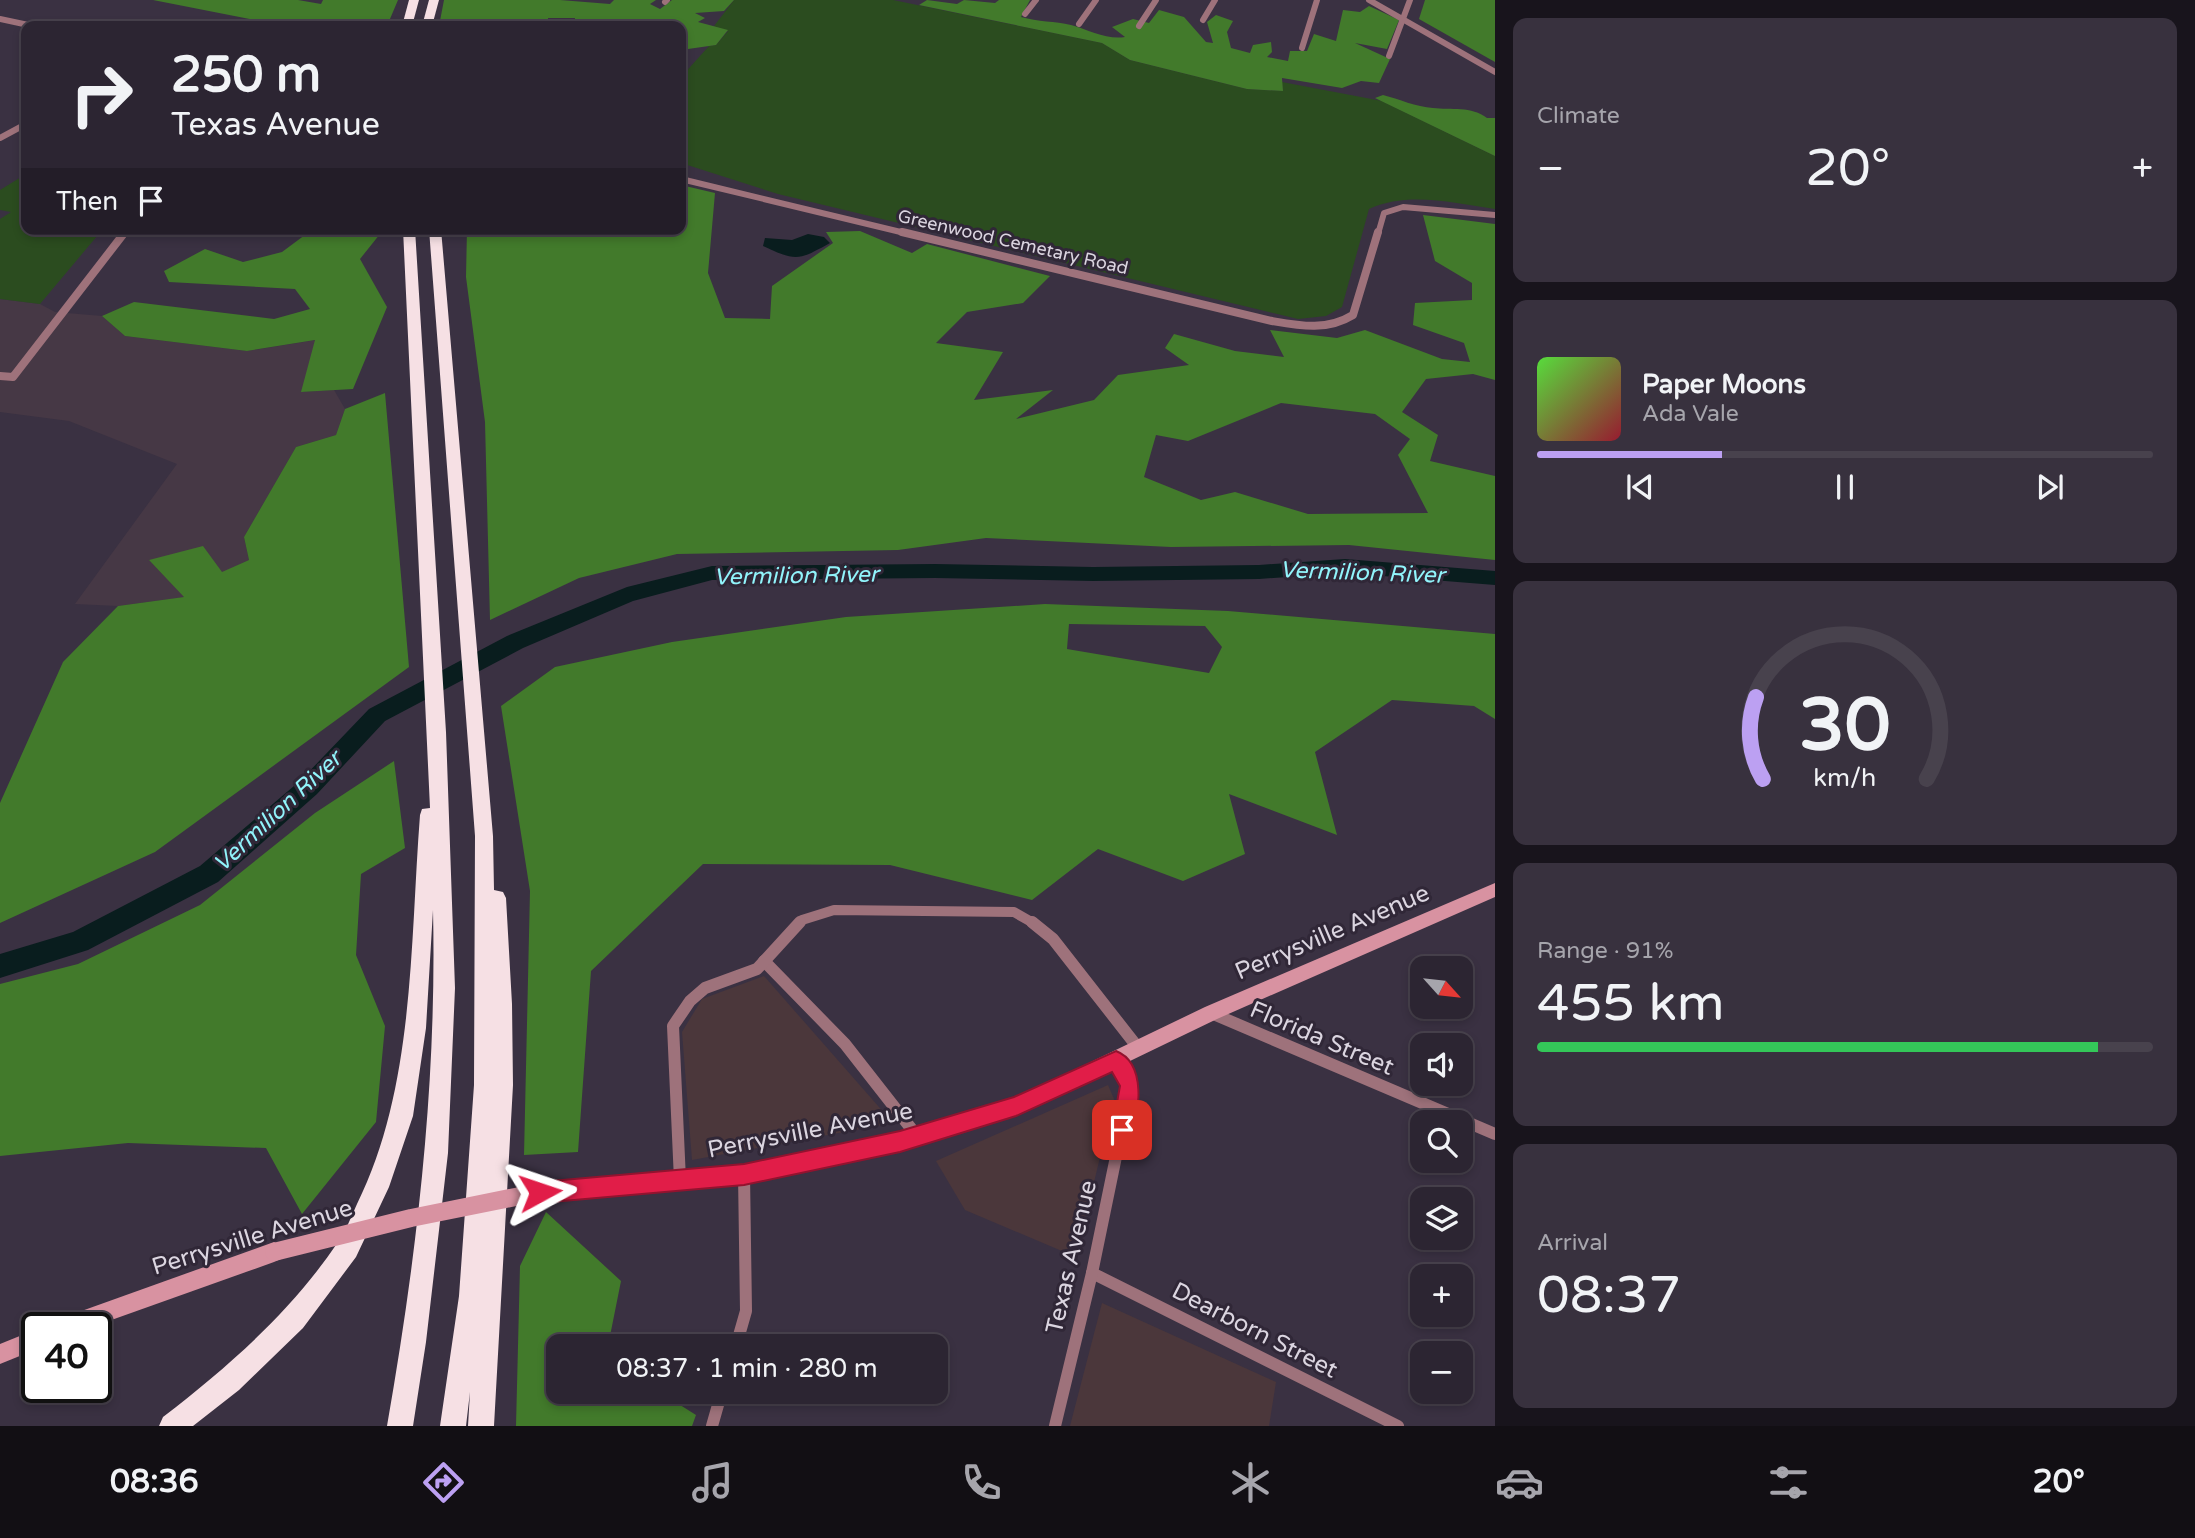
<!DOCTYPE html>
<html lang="en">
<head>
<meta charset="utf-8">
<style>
  :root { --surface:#2c2532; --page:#38313e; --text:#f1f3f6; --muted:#a6a5ac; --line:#48424d; --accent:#bca0f2 }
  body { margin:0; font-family:"Varela Round",sans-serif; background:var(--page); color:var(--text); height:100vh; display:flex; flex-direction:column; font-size:26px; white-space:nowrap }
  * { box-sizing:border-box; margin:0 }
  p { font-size:23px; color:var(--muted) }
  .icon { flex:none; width:38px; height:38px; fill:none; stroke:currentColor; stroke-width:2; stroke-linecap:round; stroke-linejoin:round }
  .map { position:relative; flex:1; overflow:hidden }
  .details { display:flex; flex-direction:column; gap:18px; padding:18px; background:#18141c; width:700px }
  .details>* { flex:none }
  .guide { position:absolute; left:21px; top:21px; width:665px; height:214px; border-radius:14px; box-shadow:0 4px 10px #0003,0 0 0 2px var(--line); background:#2c2532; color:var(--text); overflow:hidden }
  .needle { width:46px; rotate:117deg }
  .fabs { position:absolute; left:1410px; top:956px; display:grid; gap:14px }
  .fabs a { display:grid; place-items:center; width:63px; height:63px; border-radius:14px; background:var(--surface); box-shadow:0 4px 10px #0003,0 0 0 2px var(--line); font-size:35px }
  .speed { position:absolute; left:21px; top:1312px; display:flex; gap:14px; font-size:35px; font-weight:700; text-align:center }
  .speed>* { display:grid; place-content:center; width:91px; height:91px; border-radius:50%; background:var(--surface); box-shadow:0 4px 10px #0003,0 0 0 2px var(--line); line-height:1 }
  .speed .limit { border:4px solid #111; border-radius:10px; background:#fff; color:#111 }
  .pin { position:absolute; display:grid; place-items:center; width:60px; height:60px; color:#fff; margin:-30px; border-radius:14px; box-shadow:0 4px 10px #0006 }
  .me { position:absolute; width:77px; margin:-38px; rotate:85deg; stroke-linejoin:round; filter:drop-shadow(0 0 5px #0008) }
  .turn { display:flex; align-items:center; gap:24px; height:147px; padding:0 35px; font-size:32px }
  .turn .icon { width:91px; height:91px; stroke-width:2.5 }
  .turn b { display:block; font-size:49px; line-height:60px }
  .then { display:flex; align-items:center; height:66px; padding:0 35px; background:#0003; gap:14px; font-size:26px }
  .big { font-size:52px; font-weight:600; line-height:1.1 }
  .details .widget { flex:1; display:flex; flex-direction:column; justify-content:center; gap:10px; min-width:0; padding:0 24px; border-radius:14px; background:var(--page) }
  .details .dial { align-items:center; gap:0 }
  .dial svg { height:182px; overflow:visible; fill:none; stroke:var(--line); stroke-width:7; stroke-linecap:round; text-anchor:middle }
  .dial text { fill:var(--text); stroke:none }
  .song { display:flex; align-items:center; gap:21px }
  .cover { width:84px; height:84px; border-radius:10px; background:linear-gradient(135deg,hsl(110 70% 55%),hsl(350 70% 35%)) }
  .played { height:7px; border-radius:4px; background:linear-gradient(90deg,var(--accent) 30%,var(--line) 30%) }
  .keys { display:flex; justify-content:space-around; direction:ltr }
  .heat { display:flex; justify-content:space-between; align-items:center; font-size:38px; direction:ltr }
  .charge { height:10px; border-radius:5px; background:linear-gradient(90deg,#34c759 91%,var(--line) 0) }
  .trip { position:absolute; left:546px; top:1334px; width:402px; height:70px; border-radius:14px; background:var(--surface); box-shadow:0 4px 10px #0003,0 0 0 2px var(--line); font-weight:600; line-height:70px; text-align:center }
  .dock { display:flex; height:112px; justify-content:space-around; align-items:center; background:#120f14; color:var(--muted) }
  .dock .icon { width:49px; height:49px }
  .dock .selected { color:var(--accent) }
  .dock b { font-size:32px; color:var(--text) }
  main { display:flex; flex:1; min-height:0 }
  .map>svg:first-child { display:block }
  .commercial { fill:#4b373b }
  .industrial { fill:#463845 }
  .green { fill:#2b4c1f }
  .forest { fill:#427a2b; fill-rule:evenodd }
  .water { fill:#091d1e }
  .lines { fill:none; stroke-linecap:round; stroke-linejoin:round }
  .river { fill:#091d1e; fill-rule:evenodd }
  .street-far3 { stroke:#9e727b; stroke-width:6 }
  .street-far2 { stroke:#9e727b; stroke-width:8 }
  .street-far1 { stroke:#9e727b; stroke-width:10 }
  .street { stroke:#9e727b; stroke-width:12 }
  .secondary { fill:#d892a1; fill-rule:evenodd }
  .highway { fill:#f6e0e4; fill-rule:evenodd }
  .secondary-bridge { stroke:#d892a1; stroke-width:18 }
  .route { fill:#e11d48; stroke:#92132f; stroke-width:2 }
  .labels { text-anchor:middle; stroke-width:6; stroke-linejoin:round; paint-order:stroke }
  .far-street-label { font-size:18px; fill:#dbd5e0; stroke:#302737 }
  .water-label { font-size:23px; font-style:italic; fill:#91f4fb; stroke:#302737 }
  .near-street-label { font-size:24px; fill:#dbd5e0; stroke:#302737 }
</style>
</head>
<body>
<main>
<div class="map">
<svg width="1495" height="1426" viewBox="0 0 1495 1426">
  <rect width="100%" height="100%" fill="#3a3142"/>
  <g class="commercial">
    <path d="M764,976L893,1123L692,1160L682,1032L702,999Z"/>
    <path d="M1108,1085L1114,1099L1076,1257L965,1210L936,1161Z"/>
    <path d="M1102,1303L1276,1382L1269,1426H1070Z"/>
  </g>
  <path class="industrial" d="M0,299L40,304L55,312L102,316L125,336L247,351L316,340L302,392L334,390L345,409L336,435L296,447L244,537L249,560L222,573L149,560L185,597L118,606L75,604L177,464L69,421L0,412Z"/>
  <g class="green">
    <path d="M734,0H893L1102,43L1130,60L1247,89L1283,91L1282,82L1382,101L1495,156V209C1454,203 1408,191 1369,209L1342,307L1326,316L1298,319L778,194L681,163V77L709,46L716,45L728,31L714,26Z"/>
    <path d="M26,174V229H103L40,304L0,299V219L11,212L0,210V190Z"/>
  </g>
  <g class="forest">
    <path d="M153,0H298L321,4L323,0H398L387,26H347L339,22L315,26H285Z"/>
    <path d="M444,0H560L610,4L614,0H656L650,4L660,9L672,0H734L724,11L695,13L705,18L698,22L728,30L716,45L681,50V26H574L575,18H548V26H439Z"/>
    <path d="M927,0L957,4L964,0L995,3L999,0H1030L1021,17C1038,22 1055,21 1071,25C1089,30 1107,40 1125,37L1112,27L1133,19L1149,23L1159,10L1184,17L1206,42L1213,43L1207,22L1216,15L1233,21L1227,32L1231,48L1250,53L1253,45L1271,42L1272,52L1267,57L1288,61L1290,51H1307L1314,34L1336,41L1343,10L1360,12L1369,6L1399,20L1387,49L1355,43L1390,59L1379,83L1361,81L1342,88L1282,78L1283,91L1247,89L1130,60L1102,43L919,5Z"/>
    <path d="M1425,0H1495V62L1419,19Z"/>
    <path d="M1383,95C1399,99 1416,107 1433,108C1450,110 1472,106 1487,118H1495V156L1375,98Z"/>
    <path d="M681,185L715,193L708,273L725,318L770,319L772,286L833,243L826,232L860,231L912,253L927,244L1050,276L1023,303L967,312L936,343L1003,352L974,400L1053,390L1016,419L1094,400L1118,375L1189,365L1165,348L1174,334L1235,351L1284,357L1270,330L1337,338L1365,330L1442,359L1470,362L1464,343L1413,325L1415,303L1472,300V283L1435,261L1423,215L1495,224V380L1473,374L1426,379L1402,412L1438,435L1430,461L1495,476V560L1349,545L1171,547L986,538L898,550L677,554L579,578L490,620L485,422L466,277L467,229H681ZM1281,403L1375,414L1410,439L1398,455L1428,513L1308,514L1235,492L1201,500L1144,477L1156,435L1188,441Z"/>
    <path d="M313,229H384L360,259L387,307L353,389L301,392L315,340L247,351L125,336L102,316L134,302L274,319L310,309L295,289L169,282L164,271L205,249L243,262L282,252Z"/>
    <path d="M385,393L409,667L155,852L0,923V803L63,662L118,606L184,597L149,560L203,546L222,572L249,560L244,537L296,447L336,435L345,409Z"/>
    <path d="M1045,604L1228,611L1495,634V719L1474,706L1392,700L1315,752L1337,835L1229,794L1245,854L1183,881L1098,849L1032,900L890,865L703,864L591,971L578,1152L524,1155L530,891L501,706L555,667L672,642L846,617ZM1069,624L1205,626L1222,647L1209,673L1067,649Z"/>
    <path d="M394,761L405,848L361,874L356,955L385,1026L376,1122L302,1214L266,1148L128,1143L0,1156V984L78,964L200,905L315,813Z"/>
    <path d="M546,1212L621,1281L608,1346H558V1391H658L696,1415L692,1426H516L520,1266Z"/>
  </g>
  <path class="water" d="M808,234L824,237L830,243C799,260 797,262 763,246L765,238L792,240Z"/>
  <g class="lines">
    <path class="river" d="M1345,559L1495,571V585L1345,573L1259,579L1093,581L935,578L712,580L633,601L523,648L385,721L317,794L218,882L88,950L0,978V954L73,932L200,866L301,780L369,709L507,636L627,587L712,566L935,564L1093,567L1259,565Z"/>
    <g class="street-far3">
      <path d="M1369,0L1495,72"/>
      <path d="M665,2L667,0"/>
      <path d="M1025,14L1036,0"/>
      <path d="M0,19L33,26"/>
      <path d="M1203,20L1215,0"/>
      <path d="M1079,24L1096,0"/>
      <path d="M1139,26L1156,0"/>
      <path d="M1302,48L1317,0"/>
      <path d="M1389,56L1410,0"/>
      <path d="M0,138L26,124"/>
      <path d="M681,179L909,234"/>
      <path d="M123,234L127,229"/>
      <path d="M1378,234L1384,213L1403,207L1495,215"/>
    </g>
    <g class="street-far2">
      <path d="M902,232L1272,321C1301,326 1327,331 1353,315L1378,232"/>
      <path d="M0,376L13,377L125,232"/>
    </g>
    <path class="street-far1" d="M798,924L802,920L834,910L1014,912L1035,924"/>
    <g class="street">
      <path d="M1032,922L1053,939L1139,1049"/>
      <path d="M764,961L845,1044L917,1136"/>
      <path d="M1211,1013L1495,1134"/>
      <path d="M680,1180L673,1026L690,1001L705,988L757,969L800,922"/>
      <path d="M1092,1273L1398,1426"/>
      <path d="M736,1346L746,1311L744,1174"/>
      <path d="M712,1426L722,1391"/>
      <path d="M1055,1426L1092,1273L1131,1084L1116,1060"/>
    </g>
    <g class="secondary">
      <path d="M1495,883V897L1217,1019L1016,1116L900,1151L744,1183L540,1201L533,1199L531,1192L533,1185L540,1183L744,1165L900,1133L1014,1099L1205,1007Z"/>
      <path d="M274,1242L281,1245L284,1252L281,1259L274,1262L89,1328H52L55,1321L62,1318Z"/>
      <path d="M37,1329V1349L0,1364V1344Z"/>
    </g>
    <g class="highway">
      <path d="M409,0H419L412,26H402Z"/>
      <path d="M429,0H439L432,26H422Z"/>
      <path d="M403,229H415L446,732L455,988L448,1153L426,1342L413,1426H387C417,1255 437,1083 433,910L426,1028L413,1116L389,1187L356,1257L303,1328L239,1390L193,1426H159L163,1417C229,1366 291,1312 338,1242C346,1231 351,1217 357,1204C415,1087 410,943 420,815L422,809L430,808Z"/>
      <path d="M429,229H441L493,836L494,890L503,892L506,898L512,1004L513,1085L494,1426H468L470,1392L466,1426H440L459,1296L474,1085L475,836Z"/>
    </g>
    <path class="secondary-bridge" d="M274,1252L411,1218L540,1192"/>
  </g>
  <path class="route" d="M1116,1051C1147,1063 1140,1113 1130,1138L1122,1141L1115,1138L1112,1130L1120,1086L1112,1072L1016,1116L900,1152L744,1185L540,1203L533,1200L530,1192L533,1185L540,1182L744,1164L900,1131L1014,1097Z"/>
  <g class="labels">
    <g class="far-street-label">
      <text transform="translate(1013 242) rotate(13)" y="6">Greenwood Cemetary Road</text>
    </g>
    <g class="water-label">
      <text transform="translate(1362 572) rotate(2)" y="8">Vermilion River</text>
      <text transform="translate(796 575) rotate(-1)" y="8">Vermilion River</text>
      <text transform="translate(277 811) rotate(-43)" y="8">Vermilion River</text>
    </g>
    <g class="near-street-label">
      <text transform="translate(1332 932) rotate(-23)" y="8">Perrysville Avenue</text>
      <text transform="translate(1322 1038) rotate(23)" y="8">Florida Street</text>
      <text transform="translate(810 1130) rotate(-11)" y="8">Perrysville Avenue</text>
      <text transform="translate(252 1237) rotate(-17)" y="8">Perrysville Avenue</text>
      <text transform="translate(1071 1257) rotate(-77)" y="8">Texas Avenue</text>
      <text transform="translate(1255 1330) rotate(27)" y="8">Dearborn Street</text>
    </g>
  </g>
</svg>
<div class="fabs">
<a><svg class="needle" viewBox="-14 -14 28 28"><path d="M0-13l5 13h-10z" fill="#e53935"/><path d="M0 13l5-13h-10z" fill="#a6a5ac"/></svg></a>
<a><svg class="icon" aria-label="sound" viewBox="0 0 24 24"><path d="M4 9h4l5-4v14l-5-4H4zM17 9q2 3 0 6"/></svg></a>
<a><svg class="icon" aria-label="search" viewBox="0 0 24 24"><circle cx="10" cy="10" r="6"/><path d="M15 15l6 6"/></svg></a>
<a><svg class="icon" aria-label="layers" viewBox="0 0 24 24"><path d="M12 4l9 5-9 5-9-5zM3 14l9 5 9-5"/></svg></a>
<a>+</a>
<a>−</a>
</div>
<div class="speed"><div class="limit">40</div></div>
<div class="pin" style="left:1122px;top:1130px;background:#d93025"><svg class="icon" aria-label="arrive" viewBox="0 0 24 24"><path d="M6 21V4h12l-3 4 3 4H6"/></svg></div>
<svg class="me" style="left:540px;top:1192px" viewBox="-20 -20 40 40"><path d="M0-17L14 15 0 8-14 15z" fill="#e11d48" stroke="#fff" stroke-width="4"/></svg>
<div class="trip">08:37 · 1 min · 280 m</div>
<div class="guide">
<div class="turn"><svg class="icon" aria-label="right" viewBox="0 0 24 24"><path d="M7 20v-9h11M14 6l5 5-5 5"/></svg><div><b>250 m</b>Texas Avenue</div></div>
<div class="then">Then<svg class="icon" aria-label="arrive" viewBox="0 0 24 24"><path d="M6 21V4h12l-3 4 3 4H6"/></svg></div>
</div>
</div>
<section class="details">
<div class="widget"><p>Climate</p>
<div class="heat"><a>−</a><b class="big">20°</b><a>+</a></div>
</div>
<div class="widget">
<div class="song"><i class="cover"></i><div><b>Paper Moons</b><p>Ada Vale</p></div></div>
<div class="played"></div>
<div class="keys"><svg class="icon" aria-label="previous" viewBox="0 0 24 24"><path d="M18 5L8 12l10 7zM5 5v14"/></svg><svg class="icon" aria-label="pause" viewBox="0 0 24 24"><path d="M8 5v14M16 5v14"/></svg><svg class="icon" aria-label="next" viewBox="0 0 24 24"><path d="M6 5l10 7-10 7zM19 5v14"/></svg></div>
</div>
<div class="widget dial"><svg viewBox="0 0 100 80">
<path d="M14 69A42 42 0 1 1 86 69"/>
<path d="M14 69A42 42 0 0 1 11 33" stroke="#bca0f2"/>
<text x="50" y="56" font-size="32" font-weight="700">30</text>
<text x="50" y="72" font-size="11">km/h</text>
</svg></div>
<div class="widget"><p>Range · 91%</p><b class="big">455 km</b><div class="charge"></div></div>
<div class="widget"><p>Arrival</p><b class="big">08:37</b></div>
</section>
</main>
<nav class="dock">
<b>08:36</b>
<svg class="icon selected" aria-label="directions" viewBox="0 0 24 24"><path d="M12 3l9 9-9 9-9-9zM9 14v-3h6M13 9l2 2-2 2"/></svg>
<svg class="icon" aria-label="music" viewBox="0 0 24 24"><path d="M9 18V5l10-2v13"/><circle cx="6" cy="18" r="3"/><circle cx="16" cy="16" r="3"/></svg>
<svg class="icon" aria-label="phone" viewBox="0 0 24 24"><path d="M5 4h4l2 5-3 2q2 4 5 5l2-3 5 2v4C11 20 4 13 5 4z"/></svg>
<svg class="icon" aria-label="climate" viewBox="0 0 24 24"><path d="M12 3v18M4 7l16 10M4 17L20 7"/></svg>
<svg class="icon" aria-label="car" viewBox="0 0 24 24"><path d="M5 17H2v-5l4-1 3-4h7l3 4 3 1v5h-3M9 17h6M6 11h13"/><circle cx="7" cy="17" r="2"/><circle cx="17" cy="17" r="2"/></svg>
<svg class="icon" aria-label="filters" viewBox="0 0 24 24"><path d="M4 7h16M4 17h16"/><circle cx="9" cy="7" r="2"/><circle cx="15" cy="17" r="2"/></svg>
<b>20°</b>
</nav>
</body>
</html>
